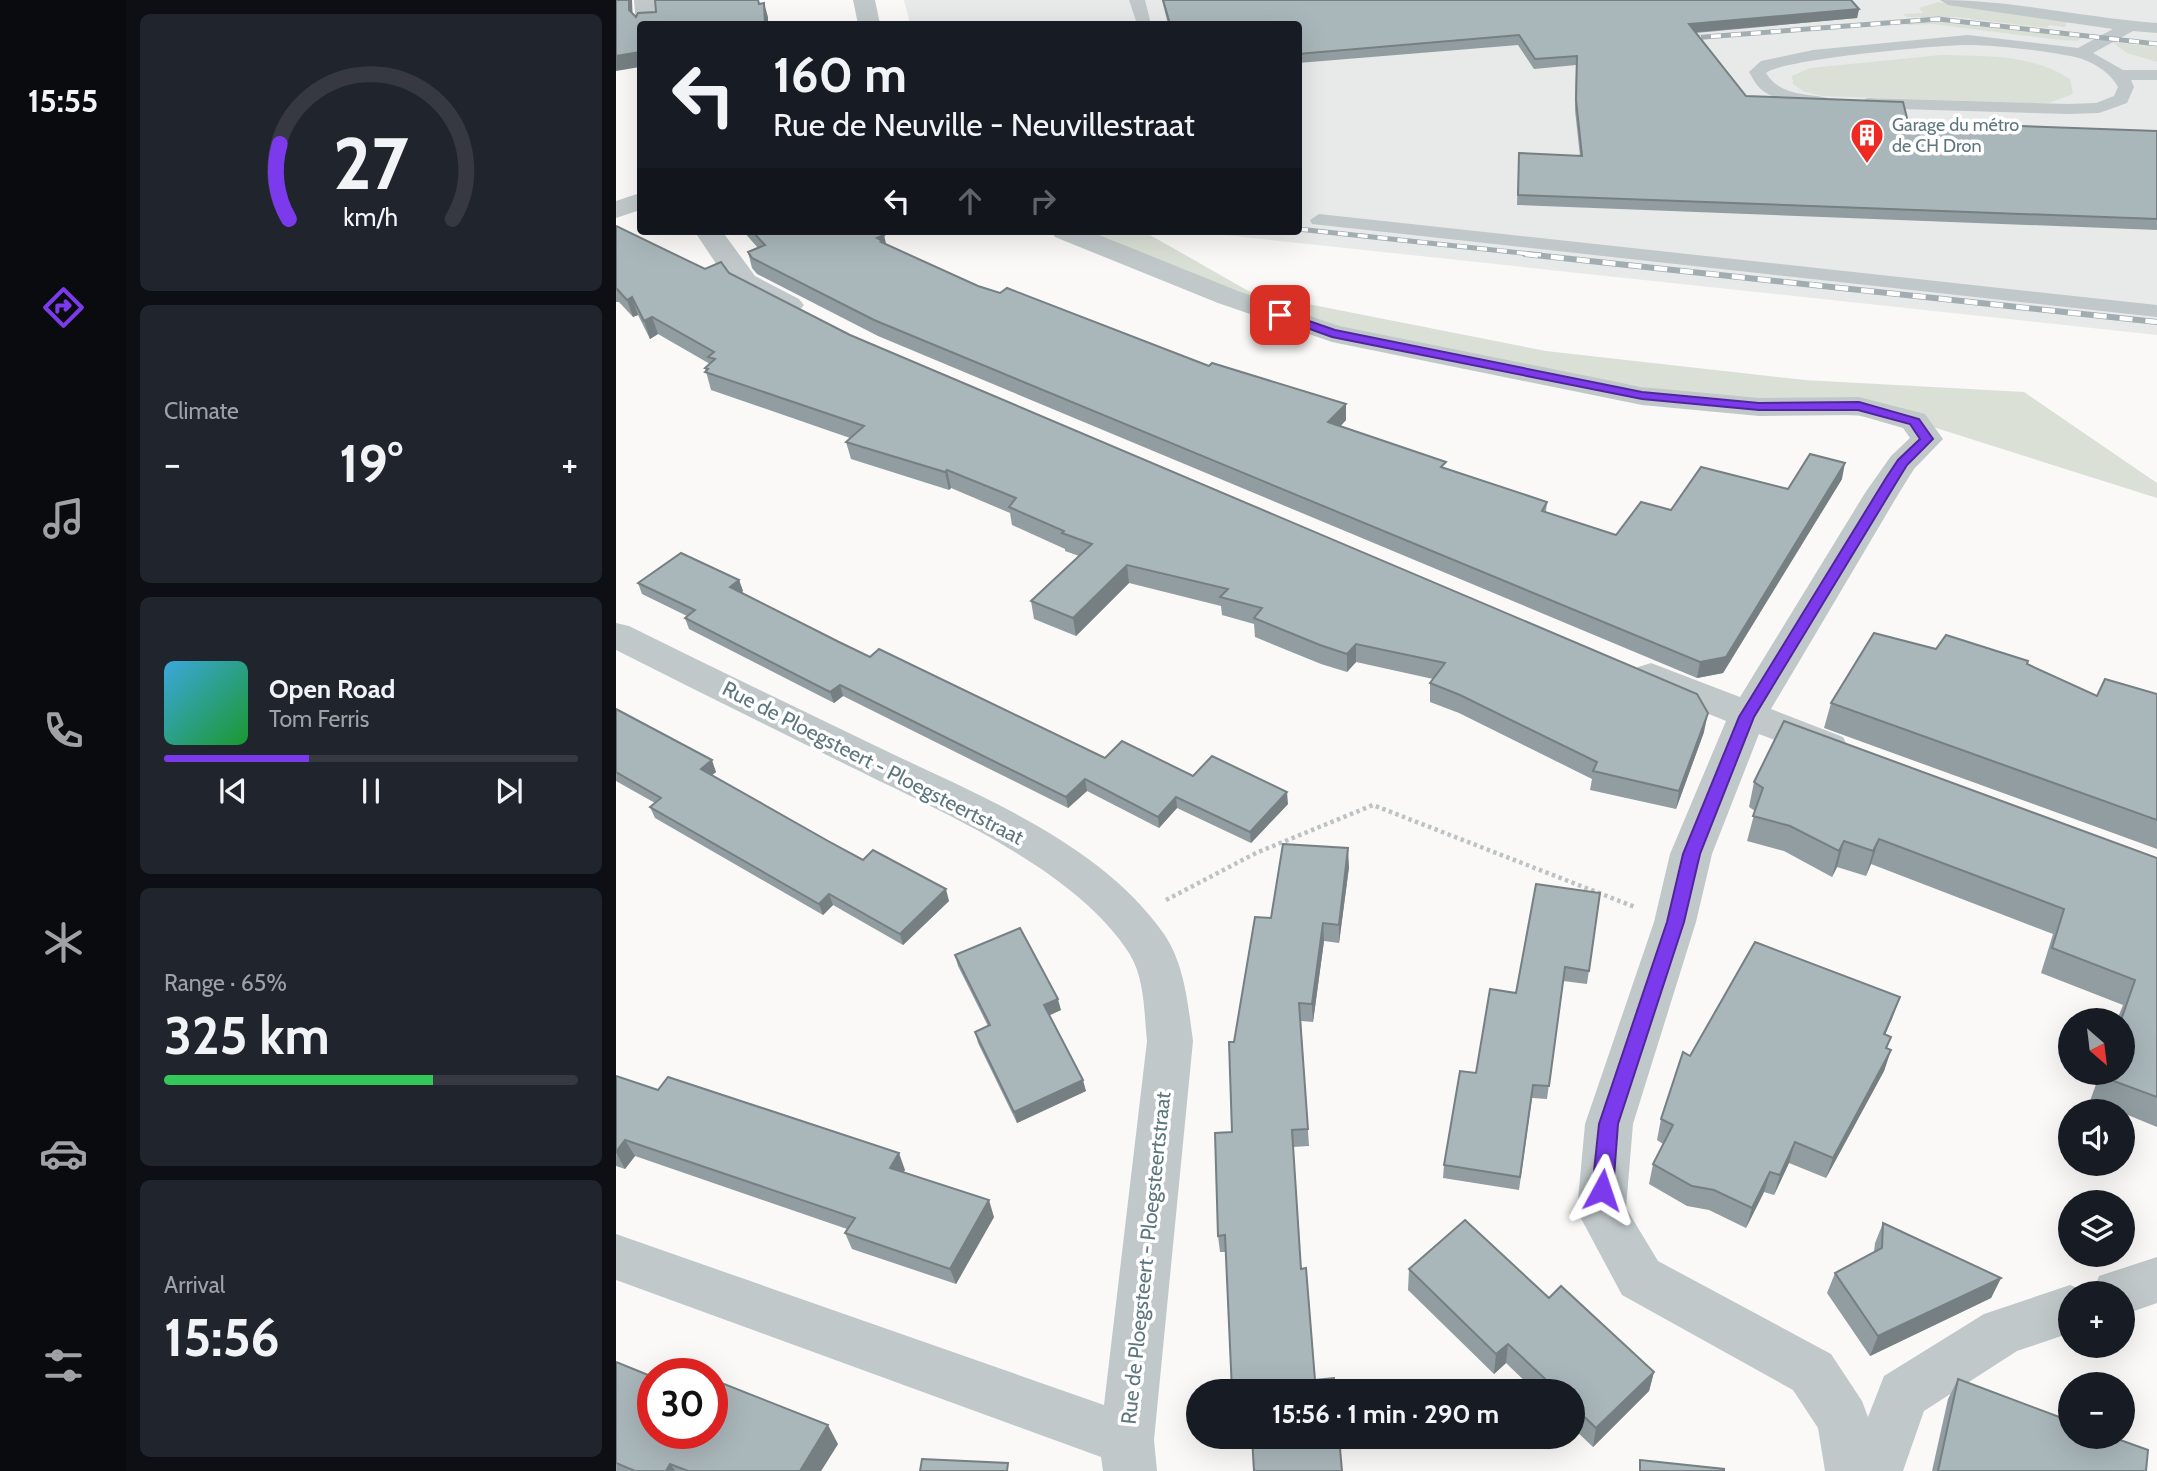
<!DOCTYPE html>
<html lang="en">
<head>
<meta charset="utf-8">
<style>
  :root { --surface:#171b24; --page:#20242c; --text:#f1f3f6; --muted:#9ea1a6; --line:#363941; --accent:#7c3aed }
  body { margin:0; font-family:Cabin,sans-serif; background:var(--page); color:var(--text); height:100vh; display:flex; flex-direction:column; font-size:26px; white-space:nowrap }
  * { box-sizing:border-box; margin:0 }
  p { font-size:23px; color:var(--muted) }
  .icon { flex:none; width:38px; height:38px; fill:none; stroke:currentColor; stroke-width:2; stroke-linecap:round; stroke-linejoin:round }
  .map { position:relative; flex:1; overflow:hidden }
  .sheet { display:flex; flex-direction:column; gap:14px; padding:14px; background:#0d0f14; width:490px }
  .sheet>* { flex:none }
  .banner { position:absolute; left:21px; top:21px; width:665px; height:214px; border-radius:7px; box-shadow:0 7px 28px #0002; background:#171b24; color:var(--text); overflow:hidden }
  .needle { width:46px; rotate:152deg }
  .fabs { position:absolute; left:1442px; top:1008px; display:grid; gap:14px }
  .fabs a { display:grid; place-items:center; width:77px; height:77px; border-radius:50%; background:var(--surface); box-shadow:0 7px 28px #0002; font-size:35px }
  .speed { position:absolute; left:21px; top:1358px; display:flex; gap:14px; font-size:35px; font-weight:700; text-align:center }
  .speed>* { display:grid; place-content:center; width:91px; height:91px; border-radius:50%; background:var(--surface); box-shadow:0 7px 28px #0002; line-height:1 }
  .speed .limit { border:10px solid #d22; background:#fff; color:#111 }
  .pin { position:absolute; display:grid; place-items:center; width:60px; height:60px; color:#fff; margin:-30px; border-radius:14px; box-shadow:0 4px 10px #0006 }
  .me { position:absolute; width:77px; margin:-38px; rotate:5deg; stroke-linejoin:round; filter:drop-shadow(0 0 5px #0008) }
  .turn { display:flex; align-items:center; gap:24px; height:147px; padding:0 21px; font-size:32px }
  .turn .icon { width:91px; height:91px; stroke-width:2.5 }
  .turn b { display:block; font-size:49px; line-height:60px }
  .lanes { display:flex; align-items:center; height:66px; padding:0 21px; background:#0003; justify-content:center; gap:35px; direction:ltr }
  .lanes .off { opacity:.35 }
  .big { font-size:52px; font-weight:700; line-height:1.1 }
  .sheet .tile { flex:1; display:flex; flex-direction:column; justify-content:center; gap:10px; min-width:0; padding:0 24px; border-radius:10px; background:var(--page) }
  .sheet .dial { align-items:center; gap:0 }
  .dial svg { height:182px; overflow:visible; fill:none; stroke:var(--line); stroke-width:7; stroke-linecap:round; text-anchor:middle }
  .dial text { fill:var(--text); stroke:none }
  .song { display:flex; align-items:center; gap:21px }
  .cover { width:84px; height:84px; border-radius:10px; background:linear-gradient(135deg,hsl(200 70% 55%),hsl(130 70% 35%)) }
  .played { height:7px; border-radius:4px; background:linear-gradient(90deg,var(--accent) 35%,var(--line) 35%) }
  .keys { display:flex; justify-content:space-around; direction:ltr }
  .heat { display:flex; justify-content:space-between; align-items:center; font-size:38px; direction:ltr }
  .charge { height:10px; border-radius:5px; background:linear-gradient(90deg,#34c759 65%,var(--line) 0) }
  .trip { position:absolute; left:570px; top:1379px; width:399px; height:70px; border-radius:35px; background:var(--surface); box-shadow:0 7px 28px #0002; font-weight:700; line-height:70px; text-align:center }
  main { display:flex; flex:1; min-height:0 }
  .dock { display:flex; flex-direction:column; width:126px; justify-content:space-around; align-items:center; background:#090b0e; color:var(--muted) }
  .dock .icon { width:49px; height:49px }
  .dock .active { color:var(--accent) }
  .dock b { font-size:32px; color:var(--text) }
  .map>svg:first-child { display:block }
  .built { fill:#e8e9e9 }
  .green { fill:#dbe0d6 }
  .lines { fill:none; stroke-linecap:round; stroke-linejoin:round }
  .path { stroke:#bdc2c4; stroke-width:4.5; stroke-dasharray:3.5 3.5; stroke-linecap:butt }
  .lane { fill:#c0c8ca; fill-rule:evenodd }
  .street { fill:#c0c8ca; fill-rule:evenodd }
  .rail-far1-casing { stroke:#a2adb1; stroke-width:5 }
  .rail-casing { stroke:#a2adb1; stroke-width:6 }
  .rail-far1 { stroke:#fff; stroke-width:3.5; stroke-dasharray:10; stroke-linecap:butt }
  .rail { stroke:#fff; stroke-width:4.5; stroke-dasharray:13; stroke-linecap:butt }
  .wall { fill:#919da0 }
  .shaded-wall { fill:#767f82 }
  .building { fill:#a9b6ba; stroke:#767f82; stroke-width:2 }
  .route { fill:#7c3aed; stroke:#51269a; stroke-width:2 }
  .labels { text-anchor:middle; stroke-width:7; stroke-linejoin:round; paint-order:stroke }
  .far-poi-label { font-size:18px; fill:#5e777f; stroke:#fff; text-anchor:start }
  .street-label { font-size:21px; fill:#5e777f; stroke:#fff }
</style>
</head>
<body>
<main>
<nav class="dock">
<b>15:55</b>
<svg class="icon active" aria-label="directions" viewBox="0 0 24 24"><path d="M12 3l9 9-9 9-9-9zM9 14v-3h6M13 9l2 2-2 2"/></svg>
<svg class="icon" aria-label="music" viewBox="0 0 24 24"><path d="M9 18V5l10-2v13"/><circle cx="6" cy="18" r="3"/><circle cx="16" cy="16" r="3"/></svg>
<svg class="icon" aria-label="phone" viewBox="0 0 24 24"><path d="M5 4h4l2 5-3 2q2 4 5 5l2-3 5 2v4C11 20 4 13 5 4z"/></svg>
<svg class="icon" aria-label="climate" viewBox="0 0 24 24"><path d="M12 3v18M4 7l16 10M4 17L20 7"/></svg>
<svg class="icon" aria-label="car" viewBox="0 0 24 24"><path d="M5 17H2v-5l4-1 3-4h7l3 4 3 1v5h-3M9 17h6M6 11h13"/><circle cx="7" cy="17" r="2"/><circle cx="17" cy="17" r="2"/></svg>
<svg class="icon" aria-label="filters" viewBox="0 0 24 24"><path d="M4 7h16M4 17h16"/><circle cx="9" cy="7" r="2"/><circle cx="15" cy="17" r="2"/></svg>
</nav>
<section class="sheet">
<div class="tile dial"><svg viewBox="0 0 100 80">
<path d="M14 69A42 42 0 1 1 86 69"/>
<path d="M14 69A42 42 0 0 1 10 36" stroke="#7c3aed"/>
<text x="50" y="56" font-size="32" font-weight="700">27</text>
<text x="50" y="72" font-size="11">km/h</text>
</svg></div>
<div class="tile"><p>Climate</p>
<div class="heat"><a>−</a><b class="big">19°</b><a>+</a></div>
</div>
<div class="tile">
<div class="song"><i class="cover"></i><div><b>Open Road</b><p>Tom Ferris</p></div></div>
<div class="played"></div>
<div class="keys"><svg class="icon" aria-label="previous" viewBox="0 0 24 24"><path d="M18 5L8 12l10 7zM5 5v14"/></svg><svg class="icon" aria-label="pause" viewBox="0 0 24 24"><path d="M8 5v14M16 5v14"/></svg><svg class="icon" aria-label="next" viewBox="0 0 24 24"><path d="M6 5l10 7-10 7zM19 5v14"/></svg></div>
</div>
<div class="tile"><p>Range · 65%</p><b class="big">325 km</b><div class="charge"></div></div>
<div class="tile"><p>Arrival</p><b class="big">15:56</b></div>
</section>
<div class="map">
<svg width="1541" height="1471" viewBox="0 0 1541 1471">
  <rect width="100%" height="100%" fill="#faf9f8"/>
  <path class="built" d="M288,0H1541V335L571,231H682V24H294Z"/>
  <g class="green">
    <path d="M1322,2L1451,22L1449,27L1433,25L1431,28L1339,17H1291L1287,14L1307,13L1303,8Z"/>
    <path d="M1316,21L1466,38L1461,41L1445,40L1317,24L1292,25L1289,22Z"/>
    <path d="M1496,42L1541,47V62L1511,53Z"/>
    <path d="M1325,55C1369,56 1416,54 1454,79L1457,94L1433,103H1412L1205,96L1187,91L1177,84L1176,76L1194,68Z"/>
    <path d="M452,231H527L636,293L930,351L1189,380L1408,392L1541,483V498L1298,421L1143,407L716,333Z"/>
  </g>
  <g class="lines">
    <path class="path" d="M550,900L640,853L757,805L1019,907"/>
    <g class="lane">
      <path d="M513,0H529L535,24H521Z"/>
      <path d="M1324,0C1397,0 1469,18 1541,23V33L1517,31L1477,53L1507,70H1541V80H1515L1518,87L1511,103L1483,113L1452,114L1251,108L1243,103L1251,98L1452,104L1480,103L1498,96L1502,87C1494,72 1476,61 1459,57C1431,51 1380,45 1352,45C1322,45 1167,59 1150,73C1164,96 1189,93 1212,98L1214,102C1203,114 1158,100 1146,90C1140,85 1137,79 1133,72L1145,61L1197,50L1352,35L1462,48L1497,29L1332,5Z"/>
      <path d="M703,214L1541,305V317L696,224L694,220Z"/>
    </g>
    <g class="street">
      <path d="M18,0H40L42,24H24L23,29L20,24Z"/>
      <path d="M237,0H259L264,24H242Z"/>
      <path d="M24,193V210L0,218V201Z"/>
      <path d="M78,231H106L139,276L183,299L188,305L183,311C167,315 129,299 117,286C103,270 91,249 78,231Z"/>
      <path d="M435,231H473L622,291L723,326L1026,387L1143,398L1243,397L1309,414L1327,439L1298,469L1283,493L1155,709L1227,737L1232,747L1227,757L1213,761L1143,734L1096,854L1080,922L1017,1124L1010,1208L1042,1261L1215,1354L1246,1401L1252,1417L1268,1376L1368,1314L1454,1285L1472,1292L1454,1293V1333L1401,1351L1308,1411L1287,1471H1209L1202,1428L1177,1390L1006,1295L961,1211L969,1124L1038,922L1054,854L1110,721L1022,685L1016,676L1022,667L1035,663L1124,697L1249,493L1275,456L1294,438L1287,428L1242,415L1143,416L1026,405L716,342L602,303L439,237Z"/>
      <path d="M0,623L13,626C96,667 179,707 262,747C359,794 484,842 548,934C569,965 572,1005 577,1041L538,1440L541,1471H487L485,1457L0,1280V1234L488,1405L531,1041C528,1013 529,978 513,953C459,868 321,810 233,766C155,728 78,689 0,650Z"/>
      <path d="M1541,1257V1303L1507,1315V1293H1476L1483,1276Z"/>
    </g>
    <defs>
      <g id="rail-far1">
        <path d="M1075,38L1322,19L1541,44"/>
        <path d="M682,229L925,255"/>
      </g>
      <path id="rail" d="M909,254L1541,322"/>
    </defs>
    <use href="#rail-far1" class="rail-far1-casing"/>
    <use href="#rail" class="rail-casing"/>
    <use href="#rail-far1" class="rail-far1"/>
    <use href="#rail" class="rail"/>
  </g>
  <g class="wall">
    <path d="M546,0H1235L1243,9L1241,18L1080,33L1130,96L1292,122L1541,131V230L901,205L903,153L964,156L959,110L960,65L918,69L902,45L682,63V24H552Z"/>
    <path d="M0,226L89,269L113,273L234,335L1088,732L1060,809L974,790L976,779L843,713L814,702V683L817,679L740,662L731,672L705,664L639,637L638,624L606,615L605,606L513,583L460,636L418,619L415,601L463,556L449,551V549L396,525L394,513L335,488L333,490L235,459L230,442L234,438L95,390L89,368L94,364L42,334L34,339L22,315L17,317L3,302H0Z"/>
    <path d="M127,231H260L268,235L270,244L362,286L730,420L724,426L830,469L931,502L930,512L1000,535L1055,510L1226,479L1107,673L1081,678L262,336L141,274L136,268L132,252L142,248Z"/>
    <path d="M123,580L127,591L125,593L223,642L254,657L489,758L577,776L672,804L635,843L561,808L543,828L471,791L452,808L227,696L218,703L73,629L69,618L71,616L26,594L22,583Z"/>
    <path d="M1320,649L1411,664L1481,696L1541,694V849L1208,728L1215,703Z"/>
    <path d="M0,709L100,772L96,775L247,860L333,901L287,945L217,905L207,915L39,818L34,807L39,803L0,781Z"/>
    <path d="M1138,782L1541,858V1127L1507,1113V1111H1501L1474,1101L1484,1073H1507V1020H1501L1507,1005L1425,973L1437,934L1255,864L1250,876L1221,867L1216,877L1168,851L1131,841L1139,811L1133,807Z"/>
    <path d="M733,867L723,943L708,941L697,1022L685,1021L693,1146L677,1147L616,1391L610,1252H604L602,1236L616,1132L618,1042L655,918Z"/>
    <path d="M984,893L971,984L947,981L931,1099L916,1098L903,1190L827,1178L828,1165L860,1073L900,993Z"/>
    <path d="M339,955L445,1010L433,1015L470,1091L401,1123L362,1043L359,1032L372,1026L342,966Z"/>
    <path d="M1284,997L1269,1035L1271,1048L1275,1050L1268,1071L1210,1178L1173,1163L1158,1195L1148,1192L1130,1228L1093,1210L1071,1206L1033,1184L1037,1164L1047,1144L1041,1140L1045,1119L1074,1056Z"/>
    <path d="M0,1076L289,1170L287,1172L378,1217L340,1284L236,1249L229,1233L231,1229L19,1156L9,1169L0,1166Z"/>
    <path d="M1267,1223L1385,1278L1375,1298L1254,1356L1211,1293L1219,1273L1258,1252L1259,1243Z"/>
    <path d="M793,1269L933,1298L1038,1372L1033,1391L977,1447L957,1428V1391H919L890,1363L878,1374L792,1290Z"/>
    <path d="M0,1362L37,1433L222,1444L205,1471H0Z"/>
    <path d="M1342,1379L1530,1471H1316L1332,1399Z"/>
  </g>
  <g class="shaded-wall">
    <path d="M13,0H16L17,24L13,10Z"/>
    <path d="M148,3L152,17V24H149Z"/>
    <path d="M1243,9L1241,18L1071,33L1073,24Z"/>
    <path d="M24,52V67L0,71V56Z"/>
    <path d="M268,235L271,250L261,238Z"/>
    <path d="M16,297L22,315L17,317L11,300Z"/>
    <path d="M36,317L42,334L34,339L28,321Z"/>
    <path d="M730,404V420L713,439L712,422Z"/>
    <path d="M1229,463L1226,479L1107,673L1081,678L1084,662Z"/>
    <path d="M331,470L335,488L333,490L329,472Z"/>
    <path d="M511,565L513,583L460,636L457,618Z"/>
    <path d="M123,580L127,591L118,598L114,587Z"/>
    <path d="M740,644V662L731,672V654Z"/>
    <path d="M224,685L227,696L218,703L214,692Z"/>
    <path d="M1092,713L1088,732L1060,809L1063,791Z"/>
    <path d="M96,760L100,772L90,780L85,769Z"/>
    <path d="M469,779L471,791L452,808L450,797Z"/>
    <path d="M671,792L672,804L635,843L634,832Z"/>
    <path d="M560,797L561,808L543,828L542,817Z"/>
    <path d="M1263,839L1255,864L1250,876L1257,851Z"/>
    <path d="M1228,841L1221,867L1216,877L1223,851Z"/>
    <path d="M732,848L733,867L723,943V925Z"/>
    <path d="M330,889L333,901L287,945L284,934Z"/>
    <path d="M213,894L217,905L207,915L203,904Z"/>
    <path d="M707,923L708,941L697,1022L696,1004Z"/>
    <path d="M1284,997L1276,1019L1260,1055L1268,1034Z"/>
    <path d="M442,999L445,1010L430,1017L428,1005Z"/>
    <path d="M1275,1050L1268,1071L1210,1178L1217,1158Z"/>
    <path d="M467,1080L470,1091L401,1123L398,1112Z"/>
    <path d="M9,1140L19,1156L9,1169L0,1152Z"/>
    <path d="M1179,1142L1173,1163L1158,1195L1164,1175Z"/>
    <path d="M283,1153L289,1170L280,1184L274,1168Z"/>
    <path d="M1154,1172L1148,1192L1130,1228L1136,1208Z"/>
    <path d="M373,1200L378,1217L340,1284L334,1269Z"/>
    <path d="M1385,1278L1375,1298L1254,1356L1262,1336Z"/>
    <path d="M892,1344L890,1363L878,1374L880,1354Z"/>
    <path d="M1038,1372L1033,1391L977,1447L980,1428Z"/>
    <path d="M212,1425L222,1444L205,1471H184Z"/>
    <path d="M54,1464L59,1471H50Z"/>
  </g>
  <g class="building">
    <path d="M0,0H13V10L20,17L22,13L40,12L39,0H142L143,4L148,3L149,24H24V52L0,56Z"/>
    <path d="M547,0H1235L1243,9L1073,24L1130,96L1287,102L1292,122L1541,131V219L902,195L903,153L966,156L960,100L961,56L919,59L903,35L682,54V24H554Z"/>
    <path d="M0,226L89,269L105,262L113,273L234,335L1081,694L1092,713L1063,791L977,771L981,762L844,695L814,683L829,663L740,644L731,654L704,645L638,618L646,608L604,597L612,589L511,565L457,618L415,601L476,544L446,533L448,531L393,507L400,498L331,470L329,472L230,442L248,426L89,372L92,369L89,368L99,359L92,357L98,352L36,317L28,321L16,297L11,300L0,288Z"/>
    <path d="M136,231H260L268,235L261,238L267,241L265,242L362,286L384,293L391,288L593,366L596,363L730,404L712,422L830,462L825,467L931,502L926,511L1000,535L1025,502L1055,510L1085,467L1172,489L1194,454L1229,463L1110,657L1084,662L258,320L136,258L132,252L149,245Z"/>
    <path d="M65,553L123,580L114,587L223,642L254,657L263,649L489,758L506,741L577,776L596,756L671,792L634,832L560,797L542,817L469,779L450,797L224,685L214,692L69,618L79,610L22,583Z"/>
    <path d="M1258,633L1320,649L1330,635L1412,661L1411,664L1481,696L1489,679L1541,694V820L1215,703Z"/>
    <path d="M0,709L96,760L85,769L212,841L247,860L257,850L330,889L284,934L213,894L203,904L34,807L45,798L0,772Z"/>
    <path d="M1168,721L1541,858V1097L1487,1077L1488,1073H1507V1020H1505L1519,980L1436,948L1448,909L1263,839L1257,851L1228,841L1223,851L1174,826L1137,816L1147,788L1138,782Z"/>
    <path d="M667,844L732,848L723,925L707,923L696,1004L683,1003L692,1129L676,1130L685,1269L690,1268L699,1380L718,1378L719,1391H616L609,1235L602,1236L599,1133L616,1132L613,1042H618L639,917L655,918Z"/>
    <path d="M920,884L984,893L973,971L949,967L933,1086L917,1085L904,1177L828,1165L844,1071L860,1073L874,989L900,993Z"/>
    <path d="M404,928L442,999L428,1005L467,1080L398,1112L359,1032L374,1025L339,955Z"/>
    <path d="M1139,942L1284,997L1268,1034L1275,1037L1270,1048L1275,1050L1217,1158L1179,1142L1164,1175L1154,1172L1136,1208L1098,1190L1076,1186L1037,1164L1057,1125L1045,1119L1067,1052L1074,1056Z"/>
    <path d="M0,1076L42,1090L52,1077L283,1153L274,1168L373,1200L334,1269L229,1233L239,1218L9,1140L0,1152Z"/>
    <path d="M849,1220L933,1298L945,1286L1038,1372L980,1428L957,1406V1391H942L892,1344L880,1354L793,1269Z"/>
    <path d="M1267,1223L1385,1278L1262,1336L1219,1273L1266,1248Z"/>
    <path d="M0,1362L37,1377V1433H96V1393L103,1382L212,1425L184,1471H72L54,1464L50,1471H19L0,1463Z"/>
    <path d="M1342,1379L1454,1421V1437H1496L1532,1450L1530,1471H1322Z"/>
    <path d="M636,1437H723L726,1471H638Z"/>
    <path d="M306,1459L392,1463L391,1471H304Z"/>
    <path d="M1024,1460L1108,1469V1471H1024Z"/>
  </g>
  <path class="route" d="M664,311L719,330L1026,392L1143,403L1243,402L1303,419L1317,439L1291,465L1283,478L1138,717L1084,854L1068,922L1002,1124L997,1190L994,1196L986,1199L979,1196L976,1190L983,1124L1051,922L1067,854L1123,717L1270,478L1282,460L1304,439L1294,424L1242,410H1143L1026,399L716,337L660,317L658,315Z"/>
  <defs>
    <symbol id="building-pin" viewBox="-11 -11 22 30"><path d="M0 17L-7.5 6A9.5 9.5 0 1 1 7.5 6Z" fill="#ef2a23" stroke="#fff"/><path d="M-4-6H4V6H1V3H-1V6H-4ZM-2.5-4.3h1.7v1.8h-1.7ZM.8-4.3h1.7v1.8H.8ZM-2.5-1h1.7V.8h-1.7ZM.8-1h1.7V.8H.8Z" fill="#fff"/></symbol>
  </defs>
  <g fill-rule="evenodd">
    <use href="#building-pin" x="1232" y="116" width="38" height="52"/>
  </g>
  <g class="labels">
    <g class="far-poi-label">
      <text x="1276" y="131">Garage du métro<tspan x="1276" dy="21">de CH Dron</tspan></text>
    </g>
    <g class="street-label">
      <text transform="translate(257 763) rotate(27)" y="7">Rue de Ploegsteert - Ploegsteertstraat</text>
      <text transform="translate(530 1258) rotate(-84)" y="7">Rue de Ploegsteert - Ploegsteertstraat</text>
    </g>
  </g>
</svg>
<div class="fabs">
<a><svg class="needle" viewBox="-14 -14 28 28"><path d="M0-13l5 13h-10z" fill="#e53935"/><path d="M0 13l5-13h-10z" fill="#9ea1a6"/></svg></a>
<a><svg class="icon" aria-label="sound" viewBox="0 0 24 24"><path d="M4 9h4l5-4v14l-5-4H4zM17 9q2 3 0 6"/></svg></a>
<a><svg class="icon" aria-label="layers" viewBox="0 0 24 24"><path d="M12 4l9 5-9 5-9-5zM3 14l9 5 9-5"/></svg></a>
<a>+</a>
<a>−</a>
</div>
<div class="speed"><div class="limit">30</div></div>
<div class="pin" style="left:664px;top:315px;background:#d93025"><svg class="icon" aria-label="arrive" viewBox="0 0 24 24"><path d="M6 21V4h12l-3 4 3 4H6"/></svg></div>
<svg class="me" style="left:986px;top:1190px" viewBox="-20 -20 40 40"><path d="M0-17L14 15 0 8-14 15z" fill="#7c3aed" stroke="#fff" stroke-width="4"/></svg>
<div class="trip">15:56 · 1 min · 290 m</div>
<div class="banner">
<div class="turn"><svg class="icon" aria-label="left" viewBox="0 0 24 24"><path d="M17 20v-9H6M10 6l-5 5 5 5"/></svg><div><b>160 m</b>Rue de Neuville - Neuvillestraat</div></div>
<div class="lanes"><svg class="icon" aria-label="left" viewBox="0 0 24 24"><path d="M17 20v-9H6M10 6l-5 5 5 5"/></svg><svg class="icon off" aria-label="ahead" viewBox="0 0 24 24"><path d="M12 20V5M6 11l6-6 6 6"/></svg><svg class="icon off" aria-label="right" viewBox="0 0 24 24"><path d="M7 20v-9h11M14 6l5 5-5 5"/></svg></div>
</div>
</div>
</main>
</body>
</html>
